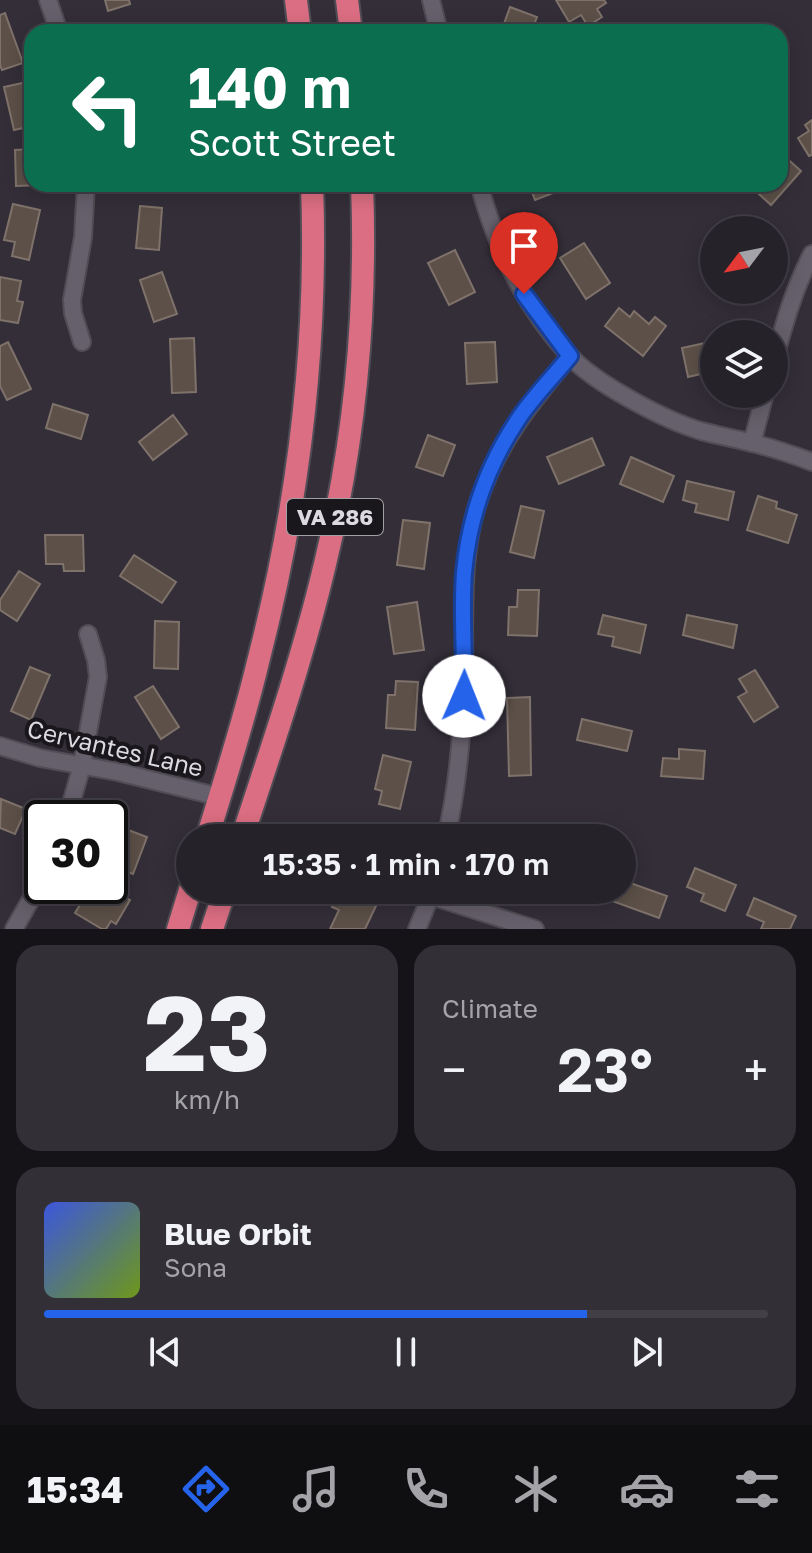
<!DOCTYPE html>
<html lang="en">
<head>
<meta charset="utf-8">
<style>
  :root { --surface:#26222a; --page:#322f36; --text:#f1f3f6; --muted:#a4a4a8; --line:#423f47; --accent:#2563eb }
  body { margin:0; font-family:"Golos Text",sans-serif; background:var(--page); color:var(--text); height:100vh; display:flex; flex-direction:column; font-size:30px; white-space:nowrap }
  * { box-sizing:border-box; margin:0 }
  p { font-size:26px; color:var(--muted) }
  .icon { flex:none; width:44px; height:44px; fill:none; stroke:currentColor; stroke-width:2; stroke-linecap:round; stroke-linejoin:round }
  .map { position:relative; height:929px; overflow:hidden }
  .details { display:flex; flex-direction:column; gap:16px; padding:16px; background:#151317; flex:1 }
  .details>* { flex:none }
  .hud { position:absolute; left:24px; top:24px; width:764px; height:168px; border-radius:24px; box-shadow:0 4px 20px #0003,0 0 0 2px var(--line); background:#0b6e4f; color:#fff; overflow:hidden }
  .needle { width:52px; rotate:238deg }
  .tools { position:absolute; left:700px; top:216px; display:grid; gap:16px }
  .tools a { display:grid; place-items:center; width:88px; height:88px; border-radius:50%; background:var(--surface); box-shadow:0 4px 20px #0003,0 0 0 2px var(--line); font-size:40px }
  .speed { position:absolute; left:24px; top:800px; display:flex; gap:16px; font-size:40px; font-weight:700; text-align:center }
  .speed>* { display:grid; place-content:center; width:104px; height:104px; border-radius:50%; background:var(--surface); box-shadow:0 4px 20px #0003,0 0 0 2px var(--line); line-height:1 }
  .speed .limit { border:4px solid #111; border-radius:12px; background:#fff; color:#111 }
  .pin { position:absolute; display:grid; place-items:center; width:68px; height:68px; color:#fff; margin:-82px -34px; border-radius:50% 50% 50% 0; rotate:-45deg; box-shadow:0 0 8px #0007 }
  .pin .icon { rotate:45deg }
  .me { position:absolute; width:88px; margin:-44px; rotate:1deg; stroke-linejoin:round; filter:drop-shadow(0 0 6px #0008) }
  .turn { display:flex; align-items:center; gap:28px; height:168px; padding:0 32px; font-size:36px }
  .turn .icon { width:104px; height:104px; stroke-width:2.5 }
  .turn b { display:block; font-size:56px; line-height:68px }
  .big { font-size:60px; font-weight:600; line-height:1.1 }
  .details .widget { flex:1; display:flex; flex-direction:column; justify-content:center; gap:12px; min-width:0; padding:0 28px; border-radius:24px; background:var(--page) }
  .details .dial { align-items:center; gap:0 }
  .dial b { font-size:104px; line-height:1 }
  .song { display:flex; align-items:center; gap:24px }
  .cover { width:96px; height:96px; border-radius:12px; background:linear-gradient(135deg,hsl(230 70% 55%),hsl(80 70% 35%)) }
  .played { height:8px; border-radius:4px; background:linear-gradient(90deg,var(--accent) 75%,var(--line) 75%) }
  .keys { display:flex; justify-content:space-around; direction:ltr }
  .heat { display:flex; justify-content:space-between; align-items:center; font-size:44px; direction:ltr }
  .details .tiles { flex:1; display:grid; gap:16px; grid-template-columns:1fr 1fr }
  .widget:last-child { grid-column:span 2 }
  .trip { position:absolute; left:176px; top:824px; width:460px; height:80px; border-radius:40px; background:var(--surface); box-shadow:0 4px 20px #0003,0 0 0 2px var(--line); font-weight:600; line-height:80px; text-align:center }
  .menu { display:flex; height:128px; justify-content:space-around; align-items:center; background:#0f0e11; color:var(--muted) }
  .menu .icon { width:56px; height:56px }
  .menu .active { color:var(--accent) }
  .menu b { font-size:36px; color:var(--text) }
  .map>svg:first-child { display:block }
  .building { fill:#5c5048; stroke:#7e726a; stroke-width:2 }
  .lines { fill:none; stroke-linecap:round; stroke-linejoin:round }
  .minor-casing { stroke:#514d56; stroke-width:20 }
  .trunk-casing { stroke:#514d56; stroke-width:26 }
  .minor { stroke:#66606c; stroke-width:16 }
  .trunk { stroke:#dc6e83; stroke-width:22 }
  .route-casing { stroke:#184099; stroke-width:20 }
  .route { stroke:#2563eb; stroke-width:14 }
  .labels { text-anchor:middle; stroke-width:8; stroke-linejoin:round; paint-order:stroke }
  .shield { fill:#1a171c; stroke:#a29fa5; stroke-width:2 }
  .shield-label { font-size:22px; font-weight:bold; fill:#dcd9e0 }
  .street-label { font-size:24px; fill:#dcd9e0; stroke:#1a171c }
</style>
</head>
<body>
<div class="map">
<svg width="812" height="929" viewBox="0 0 812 929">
  <rect width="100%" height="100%" fill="#332e38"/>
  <g class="building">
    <path d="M105,0H129L130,4L108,11Z"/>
    <path d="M556,0H604L606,3L597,9L602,17L588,26L581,15L569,22Z"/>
    <path d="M510,7L537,17L531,32H501Z"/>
    <path d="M5,13L23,63L2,70L0,65V15Z"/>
    <path d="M27,82L32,103V126L14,130L4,87Z"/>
    <path d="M812,120V155L809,156L798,138L809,131L805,125Z"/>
    <path d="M32,149V184H41V185L16,186L15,150Z"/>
    <path d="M780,152L801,171L771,205L750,186L751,184H780Z"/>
    <path d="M529,184H558L561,190L535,200Z"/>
    <path d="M13,204L40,210L29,260L12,256L15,242L4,240Z"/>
    <path d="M140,206L162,208L159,250L136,248Z"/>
    <path d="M584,243L610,283L586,299L560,258Z"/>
    <path d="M455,250L475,292L449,305L428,263Z"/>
    <path d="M162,272L177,314L154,322L140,280Z"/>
    <path d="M0,277L21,281L17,301L23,302L18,323L0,320Z"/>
    <path d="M619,308L630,317L634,311L649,324L655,317L666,326L643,356L605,326Z"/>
    <path d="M194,338L196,392L172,393L170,339Z"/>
    <path d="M714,341V371L688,377L682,348Z"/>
    <path d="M8,342L31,389L7,400L0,386V346Z"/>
    <path d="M495,342L497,382L467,384L465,343Z"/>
    <path d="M53,404L88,415L81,439L46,428Z"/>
    <path d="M173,415L187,434L153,460L139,442Z"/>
    <path d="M428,435L455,445L443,476L416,467Z"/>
    <path d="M592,438L604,465L559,484L547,457Z"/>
    <path d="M631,457L674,476L663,502L620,484Z"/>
    <path d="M687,481L734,492L728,520L695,512L697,504L683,500Z"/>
    <path d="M758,496L777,502L776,508L797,515L788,543L747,530Z"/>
    <path d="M521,506L544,511L534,558L510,552Z"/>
    <path d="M403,520L430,523L424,569L397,565Z"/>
    <path d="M45,535H83L84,571H64L63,564H46Z"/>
    <path d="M134,555L176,582L162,603L120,576Z"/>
    <path d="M19,571L40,584L17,621L0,610V600Z"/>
    <path d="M518,590H539L537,636L508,635L509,607H517Z"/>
    <path d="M417,602L424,650L394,654L387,607Z"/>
    <path d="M603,615L646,625L640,653L612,646L614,637L598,634Z"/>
    <path d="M687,615L737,625L733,648L683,635Z"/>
    <path d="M155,621L179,622L178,669L154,668Z"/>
    <path d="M30,667L50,675L31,720L11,711Z"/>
    <path d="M755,670L778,707L754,722L738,697L747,692L739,679Z"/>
    <path d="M396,681L418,682L415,730L386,728L388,695H395Z"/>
    <path d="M153,686L179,727L161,739L135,697Z"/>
    <path d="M530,697L531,775L509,776L507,698Z"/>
    <path d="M582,719L632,731L627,751L577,740Z"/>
    <path d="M679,749L705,751L703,779L661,776L663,758L679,759Z"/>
    <path d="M383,755L411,762L400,809L379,804L382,791L375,789Z"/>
    <path d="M1,799L26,809L15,834L0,828Z"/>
    <path d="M367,823L396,832L394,838H362Z"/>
    <path d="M511,823L515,838H495L492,829Z"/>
    <path d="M123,828L147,837L133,874L110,865V842L117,845Z"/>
    <path d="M695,868L736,885L725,911L701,901L704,894L687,887Z"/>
    <path d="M622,880L667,896L659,918L612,901L616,890H622Z"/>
    <path d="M101,886H107L130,900L116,924L111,921L106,929H102L75,913L85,897L91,901Z"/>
    <path d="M560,890H588L585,900L559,892Z"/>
    <path d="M347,893L376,906L365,929H330L339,910L332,907L336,899L343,902Z"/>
    <path d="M754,898L796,916L790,929H761L764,922L747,915Z"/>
  </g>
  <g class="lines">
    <defs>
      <g id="minor">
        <path d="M48,0L59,32"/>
        <path d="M431,0L439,32"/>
        <path d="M479,184C496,247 524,306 569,355C594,383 664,420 701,431C716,435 732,438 748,442C770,447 791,454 812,462"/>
        <path d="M82,342L73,313L72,300L83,237L86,184"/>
        <path d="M774,362C784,324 794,288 812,254"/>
        <path d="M752,443L765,394"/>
        <path d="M0,746L40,758L118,772L220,797"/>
        <path d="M67,818L82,765L98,677L96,660L88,634"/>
        <path d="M446,838C459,782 463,726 464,669C465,610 460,550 481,494C500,440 533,400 570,356"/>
        <path d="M431,896L535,929"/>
        <path d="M14,929L42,880"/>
        <path d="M417,929L433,890"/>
      </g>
      <g id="trunk">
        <path d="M296,0L300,32"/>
        <path d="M347,0L351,32"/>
        <path d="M207,838C225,780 244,721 258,662C298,507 318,344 312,184"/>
        <path d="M242,838C272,747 303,657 325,564C355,440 367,312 362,184"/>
        <path d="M178,929L190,890"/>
        <path d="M212,929L225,890"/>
      </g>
    </defs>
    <use href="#minor" class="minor-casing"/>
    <use href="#trunk" class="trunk-casing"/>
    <use href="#minor" class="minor"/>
    <use href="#trunk" class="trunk"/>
  </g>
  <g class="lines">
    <defs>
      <path id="route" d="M464,696C465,655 461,613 464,573C469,517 488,464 519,418C534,396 553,377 570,356L524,294"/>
    </defs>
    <use href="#route" class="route-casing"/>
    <use href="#route" class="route"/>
  </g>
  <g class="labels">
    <rect class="shield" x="287" y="499" width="96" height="36" rx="6"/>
    <g class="shield-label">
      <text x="335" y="525">VA 286</text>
    </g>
    <g class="street-label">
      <text transform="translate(115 749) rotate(13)" y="8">Cervantes Lane</text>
    </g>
  </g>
</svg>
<div class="tools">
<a><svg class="needle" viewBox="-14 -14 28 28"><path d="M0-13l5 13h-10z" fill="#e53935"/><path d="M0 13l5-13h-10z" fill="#a4a4a8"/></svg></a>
<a><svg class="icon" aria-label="layers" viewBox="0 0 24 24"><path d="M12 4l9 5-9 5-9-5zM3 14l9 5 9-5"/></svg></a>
</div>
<div class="speed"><div class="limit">30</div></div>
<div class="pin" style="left:524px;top:294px;background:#d93025"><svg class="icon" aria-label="arrive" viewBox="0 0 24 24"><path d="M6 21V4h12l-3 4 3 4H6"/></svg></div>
<svg class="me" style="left:464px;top:696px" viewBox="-20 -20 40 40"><circle r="19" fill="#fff"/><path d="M0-13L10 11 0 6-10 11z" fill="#2563eb"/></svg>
<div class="trip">15:35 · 1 min · 170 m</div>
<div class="hud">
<div class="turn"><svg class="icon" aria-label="left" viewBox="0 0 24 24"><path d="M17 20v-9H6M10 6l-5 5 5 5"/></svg><div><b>140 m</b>Scott Street</div></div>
</div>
</div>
<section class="details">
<div class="tiles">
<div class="widget dial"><b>23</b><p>km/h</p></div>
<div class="widget"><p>Climate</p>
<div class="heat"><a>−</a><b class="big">23°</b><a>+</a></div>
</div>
<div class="widget">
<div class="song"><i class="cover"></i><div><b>Blue Orbit</b><p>Sona</p></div></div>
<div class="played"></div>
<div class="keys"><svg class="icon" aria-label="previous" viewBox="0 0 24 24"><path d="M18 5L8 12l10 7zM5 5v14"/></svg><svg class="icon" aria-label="pause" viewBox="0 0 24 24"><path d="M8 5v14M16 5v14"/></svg><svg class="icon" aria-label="next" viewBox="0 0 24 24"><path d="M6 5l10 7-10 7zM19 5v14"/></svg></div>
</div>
</div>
</section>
<nav class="menu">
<b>15:34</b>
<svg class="icon active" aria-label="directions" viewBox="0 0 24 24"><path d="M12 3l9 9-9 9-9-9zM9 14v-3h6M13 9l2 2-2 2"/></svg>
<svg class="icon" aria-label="music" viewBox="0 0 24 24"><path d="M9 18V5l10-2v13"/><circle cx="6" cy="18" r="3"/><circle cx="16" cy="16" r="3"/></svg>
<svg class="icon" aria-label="phone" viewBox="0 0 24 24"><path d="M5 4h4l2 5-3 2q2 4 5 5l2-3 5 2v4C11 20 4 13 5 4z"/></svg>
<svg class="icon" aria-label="climate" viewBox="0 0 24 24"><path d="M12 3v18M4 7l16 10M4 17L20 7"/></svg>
<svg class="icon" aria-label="car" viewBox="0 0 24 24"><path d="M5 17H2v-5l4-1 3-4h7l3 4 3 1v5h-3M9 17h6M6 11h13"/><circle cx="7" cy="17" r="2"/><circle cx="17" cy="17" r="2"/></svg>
<svg class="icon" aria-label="filters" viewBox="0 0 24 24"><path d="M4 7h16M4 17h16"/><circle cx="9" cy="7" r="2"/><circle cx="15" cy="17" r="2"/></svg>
</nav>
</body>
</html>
